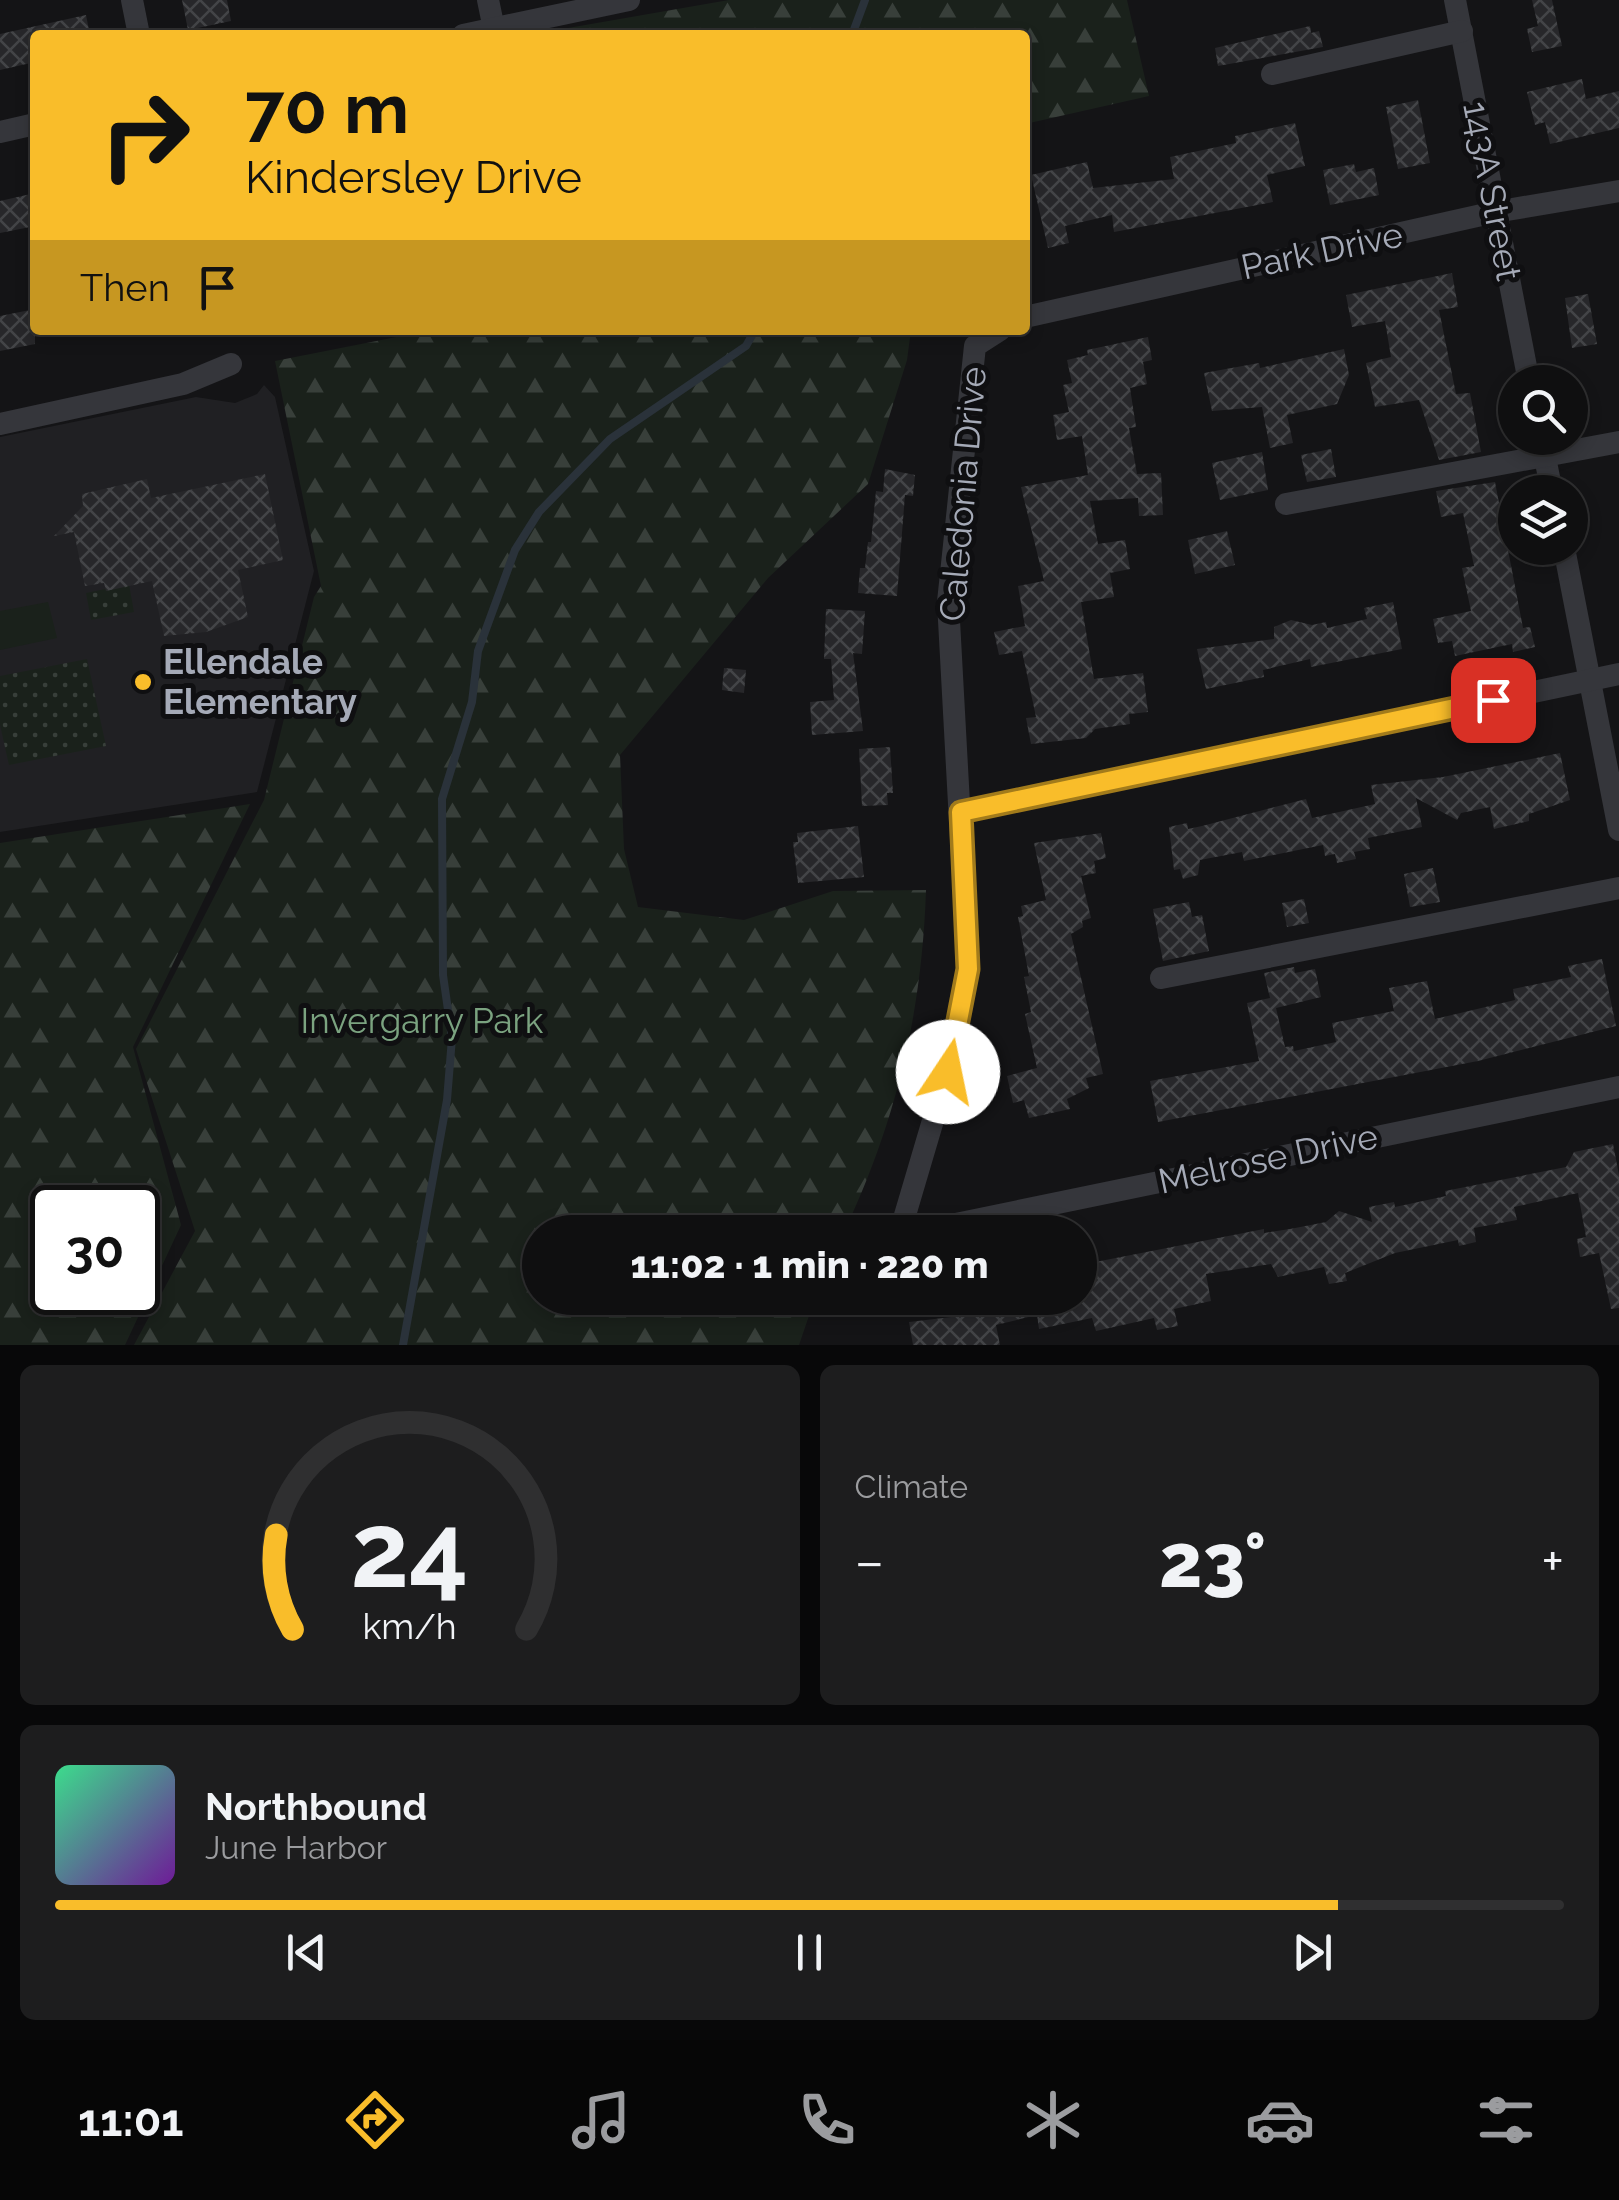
<!DOCTYPE html>
<html lang="en">
<head>
<meta charset="utf-8">
<style>
  :root { --surface:#0f0f10; --page:#1d1d1e; --text:#f1f3f6; --muted:#9b9c9f; --line:#2f2f30; --accent:#f9bd2a }
  body { margin:0; font-family:Raleway,sans-serif; background:var(--page); color:var(--text); height:100vh; display:flex; flex-direction:column; font-size:38px; white-space:nowrap }
  * { box-sizing:border-box; margin:0 }
  p { font-size:32px; color:var(--muted) }
  .icon { flex:none; width:55px; height:55px; fill:none; stroke:currentColor; stroke-width:2; stroke-linecap:round; stroke-linejoin:round }
  .map { position:relative; height:1345px; overflow:hidden }
  .panel { display:flex; flex-direction:column; gap:20px; padding:20px; background:#080809; flex:1 }
  .panel>* { flex:none }
  .top-card { position:absolute; left:30px; top:30px; width:1000px; height:305px; border-radius:10px; box-shadow:0 5px 15px #0003,0 0 0 2px var(--line); background:#f9bd2a; color:#111; overflow:hidden }
  .fabs { position:absolute; left:1498px; top:365px; display:grid; gap:20px }
  .fabs a { display:grid; place-items:center; width:90px; height:90px; border-radius:50%; background:var(--surface); box-shadow:0 5px 15px #0003,0 0 0 2px var(--line); font-size:50px }
  .speed { position:absolute; left:30px; top:1185px; display:flex; gap:20px; font-size:50px; font-weight:700; text-align:center }
  .speed>* { display:grid; place-content:center; width:130px; height:130px; border-radius:50%; background:var(--surface); box-shadow:0 5px 15px #0003,0 0 0 2px var(--line); line-height:1 }
  .speed .limit { border:5px solid #111; border-radius:15px; background:#fff; color:#111 }
  .pin { position:absolute; display:grid; place-items:center; width:85px; height:85px; color:#fff; margin:-42px; border-radius:20px; box-shadow:0 5px 15px #0006 }
  .me { position:absolute; width:110px; margin:-55px; rotate:11deg; stroke-linejoin:round; filter:drop-shadow(0 0 8px #0008) }
  .turn { display:flex; align-items:center; gap:35px; height:210px; padding:0 50px; font-size:45px }
  .turn .icon { width:130px; height:130px; stroke-width:2.5 }
  .turn b { display:block; font-size:70px; line-height:85px }
  .then { display:flex; align-items:center; height:95px; padding:0 50px; background:#0003; gap:20px; font-size:38px }
  .big { font-size:75px; font-weight:800; line-height:1.1 }
  .panel .tile { flex:1; display:flex; flex-direction:column; justify-content:center; gap:15px; min-width:0; padding:0 35px; border-radius:15px; background:var(--page) }
  .panel .dial { align-items:center; gap:0 }
  .dial svg { height:260px; overflow:visible; fill:none; stroke:var(--line); stroke-width:7; stroke-linecap:round; text-anchor:middle }
  .dial text { fill:var(--text); stroke:none }
  .song { display:flex; align-items:center; gap:30px }
  .cover { width:120px; height:120px; border-radius:15px; background:linear-gradient(135deg,hsl(150 70% 55%),hsl(280 70% 35%)) }
  .played { height:10px; border-radius:5px; background:linear-gradient(90deg,var(--accent) 85%,var(--line) 85%) }
  .keys { display:flex; justify-content:space-around; direction:ltr }
  .heat { display:flex; justify-content:space-between; align-items:center; font-size:55px; direction:ltr }
  .panel .tiles { flex:1; display:grid; gap:20px; grid-template-columns:1fr 1fr }
  .tile:last-child { grid-column:span 2 }
  .trip { position:absolute; left:522px; top:1215px; width:575px; height:100px; border-radius:50px; background:var(--surface); box-shadow:0 5px 15px #0003,0 0 0 2px var(--line); font-weight:800; line-height:100px; text-align:center }
  .dock { display:flex; height:160px; justify-content:space-around; align-items:center; background:#060606; color:var(--muted) }
  .dock .icon { width:70px; height:70px }
  .dock .on { color:var(--accent) }
  .dock b { font-size:45px; color:var(--text) }
  .map>svg:first-child { display:block }
  .built { fill:#202023 }
  .grass { fill:url(#grass-dots) }
  .forest { fill:url(#forest-firs); fill-rule:evenodd }
  .garden { fill:#1a211b }
  .lines { fill:none; stroke-linecap:round; stroke-linejoin:round }
  .stream { stroke:#2a323a; stroke-width:8 }
  .building { fill:url(#building-cross-hatch) }
  .minor { stroke:#35363b; stroke-width:22 }
  .route-casing { stroke:#a27b1b; stroke-width:25 }
  .route { stroke:#f9bd2a; stroke-width:18 }
  .poi-dot { fill:#f9bd2a; stroke:#0f0f11; stroke-width:4 }
  .labels { text-anchor:middle; stroke-width:10; stroke-linejoin:round; paint-order:stroke }
  .street-label { font-size:35px; fill:#a5aab7; stroke:#0f0f11 }
  .poi-label { font-size:35px; font-weight:bold; fill:#a5aab7; stroke:#0f0f11; text-anchor:start }
  .park-label { font-size:35px; fill:#7ba380; stroke:#0f0f11 }
</style>
</head>
<body>
<div class="map">
<svg width="1619" height="1345" viewBox="0 0 1619 1345">
  <defs>
    <pattern id="grass-dots" width="8" height="8" patternUnits="userSpaceOnUse" patternTransform="scale(2.5)"><rect width="8" height="8" fill="#1a211b"/><path d="M2 2h.1M6 6h.1" fill="none" stroke="#383f3a" stroke-width="1.8" stroke-linecap="round"/></pattern>
    <pattern id="forest-firs" width="22" height="20" patternUnits="userSpaceOnUse" patternTransform="scale(2.5)"><rect width="22" height="20" fill="#1a211b"/><path d="M5 1l3.5 6h-7zM16 11l3.5 6h-7z" fill="#383f3a"/></pattern>
    <pattern id="building-cross-hatch" width="8" height="8" patternUnits="userSpaceOnUse" patternTransform="scale(2.5)"><rect width="8" height="8" fill="#27272a"/><path d="M0 0l8 8M0 8l8-8" fill="none" stroke="#434447"/></pattern>
  </defs>
  <rect width="100%" height="100%" fill="#141416"/>
  <path class="built" d="M264,385L275,397L314,571L257,792L0,832V437L196,397L235,403L257,394Z"/>
  <g class="grass">
    <path d="M129,584L134,612L91,620L86,593Z"/>
    <path d="M87,659L106,746L9,765L0,725V676Z"/>
  </g>
  <g class="forest">
    <path d="M729,0H1127L1149,96L1025,124V35H528Z"/>
    <path d="M432,330H911L907,360L868,484L768,578L620,755L624,849L638,907L744,920L833,891L926,890C922,1013 896,1122 844,1232H540V1298H815L799,1345H134L195,1231L136,1049L264,800L314,597L321,586L275,361Z"/>
    <path d="M250,804L133,1047L181,1225L125,1345H0V843ZM52,1208H138V1292H52Z"/>
  </g>
  <path class="garden" d="M48,602L57,638L0,650V611Z"/>
  <g class="lines">
    <g class="stream">
      <path d="M852,35L865,0"/>
      <path d="M403,1345L447,1100L452,1038L443,975L442,799L472,702L478,651L515,550L539,512L610,439L746,346L755,330"/>
    </g>
  </g>
  <g class="building">
    <path d="M182,0H227L231,21L188,30Z"/>
    <path d="M1532,0H1552L1562,46L1532,52L1527,29L1538,26Z"/>
    <path d="M86,15L90,35H35V62L0,70V34Z"/>
    <path d="M1310,26L1311,33L1319,31L1323,47L1218,66L1215,48Z"/>
    <path d="M1582,79L1586,99L1619,91V128L1550,144L1545,122L1535,125L1527,92Z"/>
    <path d="M1418,100L1430,163L1398,169L1386,107Z"/>
    <path d="M1295,123L1305,166L1267,175L1273,202L1114,232L1112,215L1065,226L1069,243L1048,248L1031,175L1087,162L1093,188L1174,179L1170,157L1236,143L1235,136Z"/>
    <path d="M1354,164L1356,172L1374,168L1379,195L1330,205L1323,170Z"/>
    <path d="M35,193V226L0,233V201Z"/>
    <path d="M1452,273L1458,307L1439,310L1456,394L1470,393L1481,452L1439,460L1419,400L1375,407L1366,363L1391,357L1385,321L1352,327L1346,295Z"/>
    <path d="M1588,294L1597,344L1572,348L1565,298Z"/>
    <path d="M35,309V344L0,351V316Z"/>
    <path d="M1148,337L1152,360L1143,362L1147,384L1130,388L1136,427L1129,428L1137,474L1161,473L1163,515L1139,516L1138,498L1090,501L1098,544L1125,540L1130,569L1110,573L1114,597L1081,602L1094,679L1143,673L1148,712L1129,714L1130,724L1095,729L1086,738L1031,744L1026,718L1036,717L1022,651L999,655L994,632L1025,626L1018,586L1044,581L1021,487L1088,475L1082,436L1057,440L1053,415L1069,412L1063,385L1072,383L1067,360L1088,355L1087,350Z"/>
    <path d="M1344,349L1349,375L1337,404L1287,415L1293,443L1270,448L1262,407L1212,411L1204,373L1259,363L1260,368Z"/>
    <path d="M1331,449L1336,477L1307,482L1301,455Z"/>
    <path d="M1262,452L1268,490L1220,500L1212,463Z"/>
    <path d="M885,469L915,475L913,496L905,495L897,596L858,593L860,568H865L868,542H871L876,491L883,492Z"/>
    <path d="M265,474L283,560L238,570L248,617L206,632L164,636L152,581L106,591L104,583L85,586L74,532L54,536L83,506L82,494L147,479L151,498Z"/>
    <path d="M1495,482L1523,628L1530,627L1535,647L1513,652L1512,644L1455,656L1452,641L1438,643L1433,619L1471,611L1462,568L1474,566L1463,513L1441,517L1436,491Z"/>
    <path d="M1227,531L1235,565L1195,574L1188,540Z"/>
    <path d="M1393,602L1402,649L1311,667L1310,659L1263,670L1264,677L1206,689L1197,649L1274,639V627L1291,620L1312,625L1326,622L1327,628L1367,619L1364,608Z"/>
    <path d="M826,609L865,611L862,654L853,653L863,731L812,735L810,702L834,700L831,659H824Z"/>
    <path d="M724,668L746,670L744,693L722,690Z"/>
    <path d="M890,747L893,793H887L888,805L862,806L859,749Z"/>
    <path d="M1560,753L1570,800L1529,814V821L1494,829L1490,807L1461,813L1457,820L1416,798L1422,827L1368,838L1370,849L1354,852L1356,859L1337,863L1335,854L1325,856L1323,845L1244,861L1242,852L1200,860L1198,875L1183,879L1180,869L1174,870L1169,827L1187,823L1188,829L1202,826L1306,799L1312,818L1375,804L1371,785L1443,777Z"/>
    <path d="M858,826L864,877L798,883L793,842H798L797,833Z"/>
    <path d="M1101,833L1106,858L1094,861L1096,873L1081,876L1091,918L1082,921L1083,927L1071,934L1103,1074L1086,1078L1089,1088L1067,1099L1070,1109L1029,1118L1024,1100L1013,1103L1007,1076L1037,1068L1025,1014L1031,1012L1024,977L1029,976L1018,917L1023,916L1021,906L1046,900L1034,843Z"/>
    <path d="M1433,868L1440,902L1410,907L1404,874Z"/>
    <path d="M1304,899L1309,923L1287,927L1282,903Z"/>
    <path d="M1189,902L1192,917L1202,915L1209,951L1163,961L1153,909Z"/>
    <path d="M1602,959L1616,1026L1478,1061L1158,1122L1150,1081L1259,1061L1247,1003L1270,998L1264,973L1294,967L1295,973L1315,969L1321,997L1276,1008L1285,1047L1293,1046L1294,1051L1336,1042L1332,1023L1394,1011L1389,988L1427,981L1435,1019L1515,1000L1513,989L1571,977L1568,966Z"/>
    <path d="M1613,1144L1619,1175V1308L1611,1309L1599,1253L1580,1257L1577,1239L1586,1237L1578,1193L1514,1207L1517,1220L1474,1228L1476,1242L1459,1246L1458,1240L1395,1253L1345,1273L1347,1281L1329,1284L1324,1267L1278,1277L1271,1264L1206,1274L1211,1301L1174,1309L1178,1326L1157,1330L1154,1318L1096,1331L1092,1318L1039,1329L1037,1315L996,1325L1000,1345H913L909,1322L960,1316L956,1298H1080V1265L1264,1229V1233L1290,1229L1326,1222L1339,1211L1372,1222L1369,1207L1394,1202L1395,1207L1446,1196L1445,1191L1566,1167L1574,1152Z"/>
  </g>
  <g class="lines">
    <g class="minor">
      <path d="M132,0L139,35"/>
      <path d="M488,0L494,29"/>
      <path d="M1455,0L1529,382"/>
      <path d="M463,35L629,0"/>
      <path d="M1272,74L1462,31"/>
      <path d="M0,132L35,124"/>
      <path d="M1025,317L1495,212L1619,191"/>
      <path d="M0,424L183,384L231,364"/>
      <path d="M1541,438L1552,492"/>
      <path d="M1286,504L1619,442"/>
      <path d="M1564,548L1619,830"/>
      <path d="M961,812L1619,674"/>
      <path d="M1161,978L1619,888"/>
      <path d="M900,1232L947,1073L968,969L948,602L975,346L1000,330"/>
      <path d="M917,1232L1619,1087"/>
    </g>
  </g>
  <g class="lines">
    <defs>
      <path id="route" d="M948,1072L968,969L961,812L1493,700"/>
    </defs>
    <use href="#route" class="route-casing"/>
    <use href="#route" class="route"/>
  </g>
  <circle class="poi-dot" cx="143" cy="682" r="10"/>
  <g class="labels">
    <g class="street-label">
      <text transform="translate(1492 191) rotate(79)" y="12">143A Street</text>
      <text transform="translate(1322 251) rotate(-12)" y="12">Park Drive</text>
      <text transform="translate(963 494) rotate(-85)" y="12">Caledonia Drive</text>
      <text transform="translate(1268 1159) rotate(-12)" y="12">Melrose Drive</text>
    </g>
    <g class="poi-label">
      <text x="163" y="674">Ellendale<tspan x="163" dy="40">Elementary</tspan></text>
    </g>
    <g class="park-label">
      <text x="422" y="1033">Invergarry Park</text>
    </g>
  </g>
</svg>
<div class="fabs">
<a><svg class="icon" aria-label="search" viewBox="0 0 24 24"><circle cx="10" cy="10" r="6"/><path d="M15 15l6 6"/></svg></a>
<a><svg class="icon" aria-label="layers" viewBox="0 0 24 24"><path d="M12 4l9 5-9 5-9-5zM3 14l9 5 9-5"/></svg></a>
</div>
<div class="speed"><div class="limit">30</div></div>
<div class="pin" style="left:1493px;top:700px;background:#d93025"><svg class="icon" aria-label="arrive" viewBox="0 0 24 24"><path d="M6 21V4h12l-3 4 3 4H6"/></svg></div>
<svg class="me" style="left:948px;top:1072px" viewBox="-20 -20 40 40"><circle r="19" fill="#fff"/><path d="M0-13L10 11 0 6-10 11z" fill="#f9bd2a"/></svg>
<div class="trip">11:02 · 1 min · 220 m</div>
<div class="top-card">
<div class="turn"><svg class="icon" aria-label="right" viewBox="0 0 24 24"><path d="M7 20v-9h11M14 6l5 5-5 5"/></svg><div><b>70 m</b>Kindersley Drive</div></div>
<div class="then">Then<svg class="icon" aria-label="arrive" viewBox="0 0 24 24"><path d="M6 21V4h12l-3 4 3 4H6"/></svg></div>
</div>
</div>
<section class="panel">
<div class="tiles">
<div class="tile dial"><svg viewBox="0 0 100 80">
<path d="M14 69A42 42 0 1 1 86 69"/>
<path d="M14 69A42 42 0 0 1 9 40" stroke="#f9bd2a"/>
<text x="50" y="56" font-size="32" font-weight="700">24</text>
<text x="50" y="72" font-size="11">km/h</text>
</svg></div>
<div class="tile"><p>Climate</p>
<div class="heat"><a>−</a><b class="big">23°</b><a>+</a></div>
</div>
<div class="tile">
<div class="song"><i class="cover"></i><div><b>Northbound</b><p>June Harbor</p></div></div>
<div class="played"></div>
<div class="keys"><svg class="icon" aria-label="previous" viewBox="0 0 24 24"><path d="M18 5L8 12l10 7zM5 5v14"/></svg><svg class="icon" aria-label="pause" viewBox="0 0 24 24"><path d="M8 5v14M16 5v14"/></svg><svg class="icon" aria-label="next" viewBox="0 0 24 24"><path d="M6 5l10 7-10 7zM19 5v14"/></svg></div>
</div>
</div>
</section>
<nav class="dock">
<b>11:01</b>
<svg class="icon on" aria-label="directions" viewBox="0 0 24 24"><path d="M12 3l9 9-9 9-9-9zM9 14v-3h6M13 9l2 2-2 2"/></svg>
<svg class="icon" aria-label="music" viewBox="0 0 24 24"><path d="M9 18V5l10-2v13"/><circle cx="6" cy="18" r="3"/><circle cx="16" cy="16" r="3"/></svg>
<svg class="icon" aria-label="phone" viewBox="0 0 24 24"><path d="M5 4h4l2 5-3 2q2 4 5 5l2-3 5 2v4C11 20 4 13 5 4z"/></svg>
<svg class="icon" aria-label="climate" viewBox="0 0 24 24"><path d="M12 3v18M4 7l16 10M4 17L20 7"/></svg>
<svg class="icon" aria-label="car" viewBox="0 0 24 24"><path d="M5 17H2v-5l4-1 3-4h7l3 4 3 1v5h-3M9 17h6M6 11h13"/><circle cx="7" cy="17" r="2"/><circle cx="17" cy="17" r="2"/></svg>
<svg class="icon" aria-label="filters" viewBox="0 0 24 24"><path d="M4 7h16M4 17h16"/><circle cx="9" cy="7" r="2"/><circle cx="15" cy="17" r="2"/></svg>
</nav>
</body>
</html>
